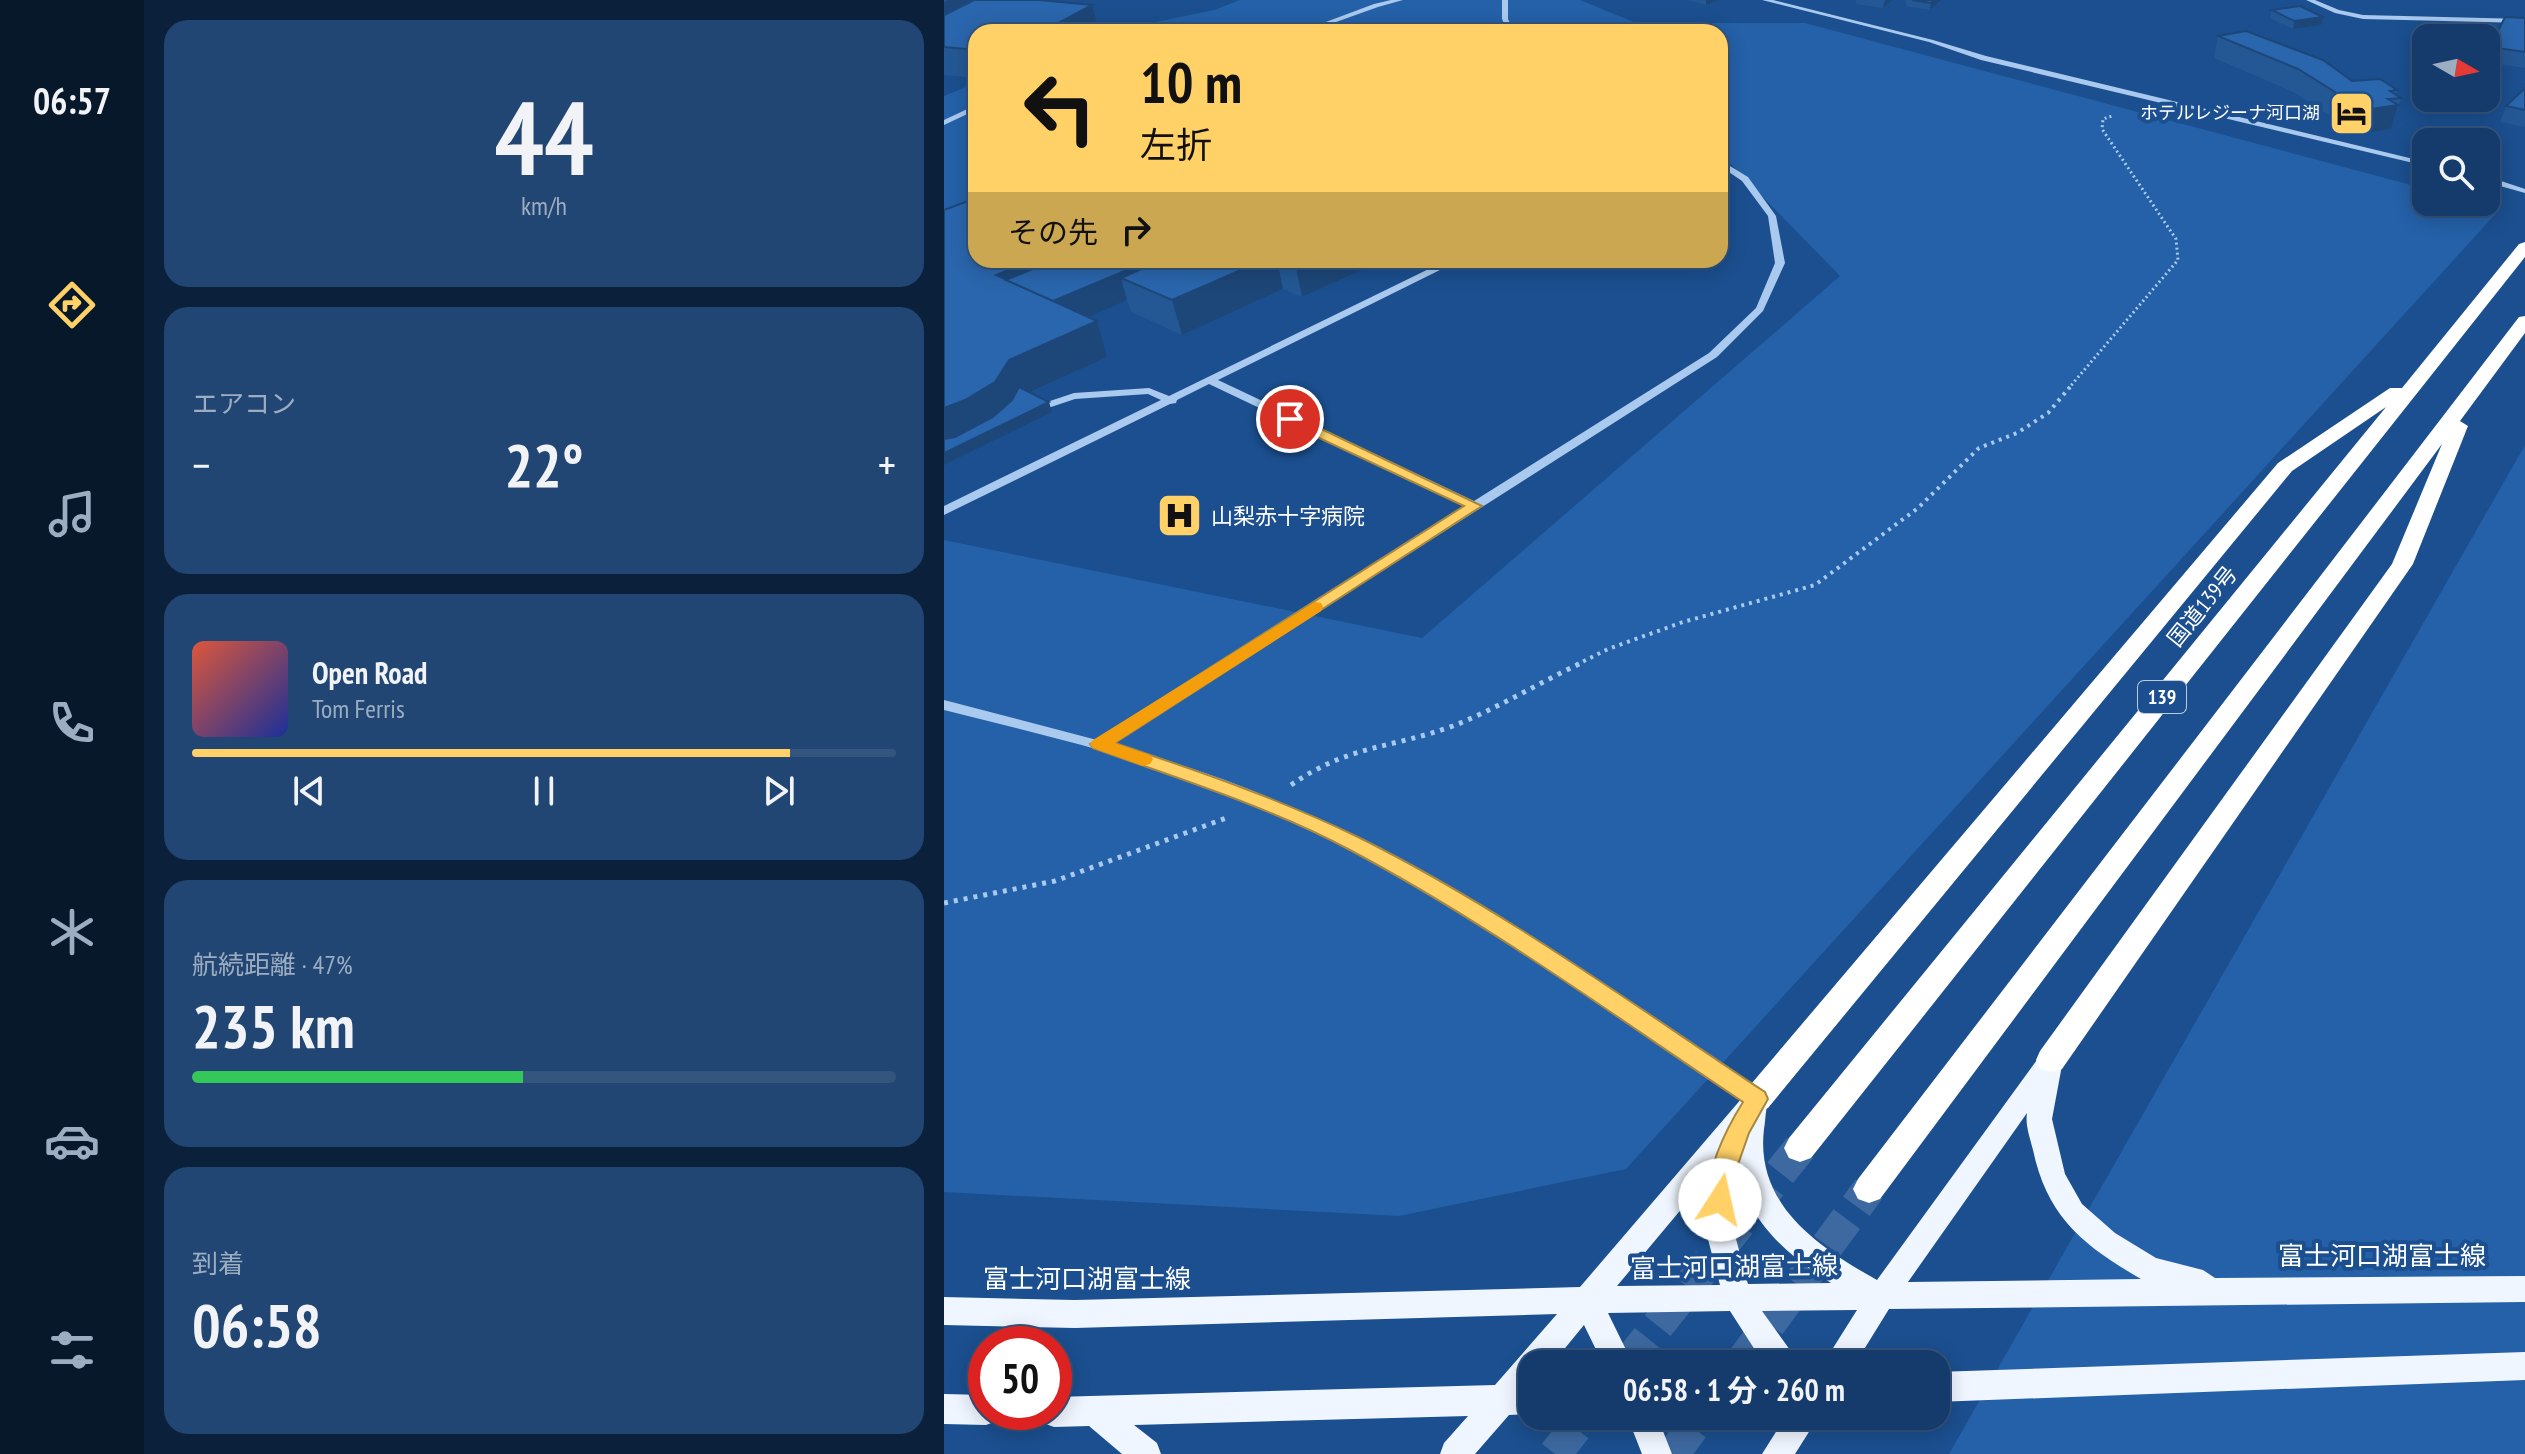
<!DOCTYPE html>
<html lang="ja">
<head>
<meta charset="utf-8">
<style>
  :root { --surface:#143b6b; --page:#214673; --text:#f1f3f6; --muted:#9dadc1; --line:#33557e; --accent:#ffd166 }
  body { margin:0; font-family:"PT Sans Narrow","Noto Sans JP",sans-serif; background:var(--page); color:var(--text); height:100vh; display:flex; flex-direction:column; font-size:30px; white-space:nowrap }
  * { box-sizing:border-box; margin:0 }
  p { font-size:26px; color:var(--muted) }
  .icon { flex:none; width:44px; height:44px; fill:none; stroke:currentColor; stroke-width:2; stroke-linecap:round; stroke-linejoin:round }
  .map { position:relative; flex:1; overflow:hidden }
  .panel { display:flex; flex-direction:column; gap:20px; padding:20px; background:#0b203b; width:800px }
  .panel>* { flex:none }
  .top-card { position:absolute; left:24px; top:24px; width:760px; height:244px; border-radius:24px; box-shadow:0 4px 20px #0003,0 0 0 2px var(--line); background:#ffd166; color:#111; overflow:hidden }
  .needle { width:52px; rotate:99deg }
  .tools { position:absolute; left:1468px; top:24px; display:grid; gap:16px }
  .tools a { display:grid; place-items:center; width:88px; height:88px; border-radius:16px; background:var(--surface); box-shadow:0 4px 20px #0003,0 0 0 2px var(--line); font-size:40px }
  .speed { position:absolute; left:24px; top:1326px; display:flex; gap:16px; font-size:40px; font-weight:700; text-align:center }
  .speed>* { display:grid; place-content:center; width:104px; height:104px; border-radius:50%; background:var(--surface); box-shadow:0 4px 20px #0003,0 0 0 2px var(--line); line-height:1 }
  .speed .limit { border:12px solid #d22; background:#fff; color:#111 }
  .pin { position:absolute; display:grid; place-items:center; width:68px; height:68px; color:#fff; margin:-34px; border:4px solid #fff; border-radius:50%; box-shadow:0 2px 8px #0007 }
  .me { position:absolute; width:88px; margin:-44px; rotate:10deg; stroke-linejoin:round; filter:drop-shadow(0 0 6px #0008) }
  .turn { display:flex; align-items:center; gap:28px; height:168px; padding:0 40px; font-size:36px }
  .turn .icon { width:104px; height:104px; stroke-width:2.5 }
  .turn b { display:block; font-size:56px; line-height:68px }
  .then { display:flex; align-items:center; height:76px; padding:0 40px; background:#0003; gap:16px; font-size:30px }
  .big { font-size:60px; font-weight:700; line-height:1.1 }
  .panel .widget { flex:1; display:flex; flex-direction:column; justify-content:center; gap:12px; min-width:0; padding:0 28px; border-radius:24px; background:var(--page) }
  .panel .dial { align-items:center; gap:0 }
  .dial b { font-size:104px; line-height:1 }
  .song { display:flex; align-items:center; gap:24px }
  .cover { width:96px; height:96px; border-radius:12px; background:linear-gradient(135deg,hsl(10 70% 55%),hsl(230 70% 35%)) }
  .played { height:8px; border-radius:4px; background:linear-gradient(90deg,var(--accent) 85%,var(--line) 85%) }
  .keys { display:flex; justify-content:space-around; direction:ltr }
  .heat { display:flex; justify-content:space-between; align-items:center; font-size:44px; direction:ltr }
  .charge { height:12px; border-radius:6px; background:linear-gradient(90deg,#34c759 47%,var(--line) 0) }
  .trip { position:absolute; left:574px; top:1350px; width:432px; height:80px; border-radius:24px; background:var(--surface); box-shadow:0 4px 20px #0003,0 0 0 2px var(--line); font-weight:700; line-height:80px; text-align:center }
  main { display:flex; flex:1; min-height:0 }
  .menu { display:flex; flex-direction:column; width:144px; justify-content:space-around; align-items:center; background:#08182b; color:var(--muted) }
  .menu .icon { width:56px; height:56px }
  .menu .current { color:var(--accent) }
  .menu b { font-size:36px; color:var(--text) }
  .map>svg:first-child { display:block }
  .green { fill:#2461a8 }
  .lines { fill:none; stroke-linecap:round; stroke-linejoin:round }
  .highway-tunnel { stroke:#3d69a0; stroke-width:33; stroke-dasharray:33 16; stroke-linecap:butt }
  .path-far2 { stroke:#a9c9ee; stroke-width:3; stroke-dasharray:2 3; stroke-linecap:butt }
  .path-far1 { stroke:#a9c9ee; stroke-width:4; stroke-dasharray:3 5; stroke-linecap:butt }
  .path { stroke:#a9c9ee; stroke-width:5; stroke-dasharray:4 6; stroke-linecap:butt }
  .minor { fill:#a9c9ee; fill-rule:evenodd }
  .major { fill:#f0f6ff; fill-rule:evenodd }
  .highway { fill:#fff; fill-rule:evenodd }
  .wall { fill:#245895 }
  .shaded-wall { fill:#1d4779 }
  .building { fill:#2a66ad; stroke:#1d4779; stroke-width:2 }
  .route { fill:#ffd166; stroke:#a68842; stroke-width:2 }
  .slow { fill:#f59e0b }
  .labels { text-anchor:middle; stroke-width:8; stroke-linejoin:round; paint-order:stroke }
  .far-poi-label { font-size:18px; fill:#fff; stroke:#1b4f8f; text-anchor:end }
  .shield { fill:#1b4f8f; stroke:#bbcadd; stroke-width:2 }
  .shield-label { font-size:20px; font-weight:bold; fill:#fff }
  .poi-label { font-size:22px; fill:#fff; stroke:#1b4f8f; text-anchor:start }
  .street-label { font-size:22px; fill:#fff; stroke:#1b4f8f }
  .near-street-label { font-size:26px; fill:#fff; stroke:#1b4f8f }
</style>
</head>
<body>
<main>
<nav class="menu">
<b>06:57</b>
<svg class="icon current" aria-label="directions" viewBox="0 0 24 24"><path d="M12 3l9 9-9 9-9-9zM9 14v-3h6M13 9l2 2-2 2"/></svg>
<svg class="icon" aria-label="music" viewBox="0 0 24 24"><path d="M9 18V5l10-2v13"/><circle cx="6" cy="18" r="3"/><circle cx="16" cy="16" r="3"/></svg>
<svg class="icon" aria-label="phone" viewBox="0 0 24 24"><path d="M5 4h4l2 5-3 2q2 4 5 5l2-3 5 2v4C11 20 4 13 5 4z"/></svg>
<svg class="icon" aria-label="climate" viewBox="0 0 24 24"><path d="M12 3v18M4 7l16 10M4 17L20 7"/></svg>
<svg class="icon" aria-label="car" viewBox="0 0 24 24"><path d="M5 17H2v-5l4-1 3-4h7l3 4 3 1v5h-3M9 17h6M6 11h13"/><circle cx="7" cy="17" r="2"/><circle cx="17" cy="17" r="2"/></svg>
<svg class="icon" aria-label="filters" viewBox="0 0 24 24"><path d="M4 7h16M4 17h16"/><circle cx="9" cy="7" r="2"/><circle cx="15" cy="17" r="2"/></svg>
</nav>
<section class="panel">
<div class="widget dial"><b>44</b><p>km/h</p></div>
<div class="widget"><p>エアコン</p>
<div class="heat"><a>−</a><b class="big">22°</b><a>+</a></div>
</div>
<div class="widget">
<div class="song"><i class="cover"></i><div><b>Open Road</b><p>Tom Ferris</p></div></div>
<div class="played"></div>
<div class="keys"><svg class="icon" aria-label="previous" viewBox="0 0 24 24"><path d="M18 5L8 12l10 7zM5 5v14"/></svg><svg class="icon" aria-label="pause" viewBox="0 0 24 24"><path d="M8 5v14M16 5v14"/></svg><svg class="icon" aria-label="next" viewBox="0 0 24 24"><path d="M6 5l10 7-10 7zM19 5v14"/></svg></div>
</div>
<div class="widget"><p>航続距離 · 47%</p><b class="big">235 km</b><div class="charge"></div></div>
<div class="widget"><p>到着</p><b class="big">06:58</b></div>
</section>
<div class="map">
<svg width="1581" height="1454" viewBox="0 0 1581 1454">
  <rect width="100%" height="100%" fill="#1b4f8f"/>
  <g class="green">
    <path d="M296,0H636L692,23H861L1482,189V202H1531L1556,209L682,1169L455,1216L0,1192V540L478,638L896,276L776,153V32H164L270,10Z"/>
    <path d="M32,83V217L0,230V96Z"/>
    <path d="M1581,445V1454H1005Z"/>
  </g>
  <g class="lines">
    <g class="highway-tunnel">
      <path d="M683,1364L856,1148"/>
      <path d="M796,1364L925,1189"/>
      <path d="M611,1454L641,1416"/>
      <path d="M729,1454L757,1416"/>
    </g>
    <path class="path-far2" d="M1124,389L1234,260L1232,239L1158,129L1159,119L1168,116"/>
    <path class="path-far1" d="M632,665L664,649L739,622L871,585L974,508L1035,448L1073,433L1104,413L1126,387"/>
    <g class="path">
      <path d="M347,785C404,745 449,748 509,726C552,709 595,683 637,663"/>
      <path d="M0,903L111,881L285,817"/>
    </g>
    <g class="minor">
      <path d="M447,0H459L434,7L364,32H355L430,4Z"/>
      <path d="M558,0H564V19L570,32H564L558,19Z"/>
      <path d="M818,0H829L989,40L1042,56L1482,162V166L1037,60L985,42Z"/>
      <path d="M1362,0H1371L1395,10L1419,15L1581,19V23L1419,19L1391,13Z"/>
      <path d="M32,105V110L0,125V120Z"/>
      <path d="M776,160L804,177L832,216L841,263L819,311L773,357L167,744C223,760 279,777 333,801C506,879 662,989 819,1094L822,1099L819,1104L813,1107L807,1104C649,998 494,884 319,807C217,762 108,737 0,710V700L153,740L522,506L265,384L233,400L232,403L226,404L0,515V506L217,400L204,394L131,399L98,410L94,409V405L130,393L205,388L225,396L497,263L502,266L500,268L274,380L530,501L765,353L812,308L831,263L824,216L798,181L776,166Z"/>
      <path d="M1542,176L1581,189V193L1542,182Z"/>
    </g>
    <g class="major">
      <path d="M1107,1050L1116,1053L1119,1060L1108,1119L1121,1174L1138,1204L1171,1233L1212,1258L1259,1270L1271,1278L1581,1276V1302L945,1309L911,1364H879L913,1310L818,1311L856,1364H820L786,1311L664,1313L689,1364H659L640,1325L608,1364H588V1414L565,1415L531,1454H496L500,1443L524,1416L190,1425L213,1443L217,1454H178L145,1426L110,1427L99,1423L95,1412H110V1397L551,1385L613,1314L131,1328L0,1325V1297L131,1300L636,1287L804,1091L813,1088L822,1091L826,1099C821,1108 822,1118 820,1129C811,1205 874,1247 933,1280L1098,1053ZM1083,1113C1081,1125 1086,1138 1089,1150C1103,1217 1140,1246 1197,1279L964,1282ZM795,1167C800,1219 846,1257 887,1283L804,1284L788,1224ZM765,1176L760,1224L776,1285L673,1286Z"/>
      <path d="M1581,1352V1380L992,1402V1372Z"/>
      <path d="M0,1394L42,1395V1412H56L53,1421L42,1425L0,1424Z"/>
      <path d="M683,1416H713L728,1454H698Z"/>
      <path d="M842,1416H875L851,1454H818Z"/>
    </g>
    <g class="highway">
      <path d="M1581,242V257L867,1158L856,1162L845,1158L840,1148L845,1138L1442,407L1348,471L824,1108L813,1112L802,1108L798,1099L802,1090L1334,463L1446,388H1458L1575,244Z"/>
      <path d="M1581,316V333L1516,421L1524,426L1469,564L1118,1069L1107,1072L1096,1069L1092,1060L1096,1051L1448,564L1498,444L936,1199L925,1203L914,1199L909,1189L914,1179L1575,317Z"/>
    </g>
  </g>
  <g class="wall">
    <path d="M0,0L155,32H32V78L0,75Z"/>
    <path d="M743,0H776L762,5Z"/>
    <path d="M912,0H949L939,8L912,4Z"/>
    <path d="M962,0H997L986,10L962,6Z"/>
    <path d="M1328,10L1379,17L1377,25L1349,29L1326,18Z"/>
    <path d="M1581,18V68L1542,62L1546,47Z"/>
    <path d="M1274,36L1408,81L1453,90L1452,95L1457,98L1447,129L1414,134L1349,92L1270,58Z"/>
    <path d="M1581,88V127L1556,122L1562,106Z"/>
    <path d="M32,260H420L422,268L358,297L339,289L238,335L187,312L183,300L143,317L163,357L86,393L108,412L0,465Z"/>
  </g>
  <g class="shaded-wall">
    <path d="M4,0H69L0,34V2Z"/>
    <path d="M762,0H776L762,5Z"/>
    <path d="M941,0H949L939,8Z"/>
    <path d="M989,0H997L986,10L987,3Z"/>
    <path d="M148,5L155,32H98Z"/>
    <path d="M1379,17L1377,25L1349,29L1350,21Z"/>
    <path d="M1454,105L1447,129L1414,134L1420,110Z"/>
    <path d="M89,260H172L89,299L52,275Z"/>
    <path d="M207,260H232L177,278L183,300L110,332L102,304Z"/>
    <path d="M320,260H333L339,289L238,335L228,300Z"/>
    <path d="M359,260H420L422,268L358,297L351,263Z"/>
    <path d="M153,321L163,357L78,396L105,402L108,412L0,465V408L65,360Z"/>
  </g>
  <g class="building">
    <path d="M30,0H95L148,5L98,32L72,30L68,32H32V50L0,47V15Z"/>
    <path d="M968,0H989L987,3Z"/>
    <path d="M1356,6L1379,17L1350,21L1328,10Z"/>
    <path d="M1561,17L1581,18V52L1546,47Z"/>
    <path d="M1302,31L1379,60L1408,81L1436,79L1453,90L1446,91L1457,98L1444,99L1454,105L1420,110L1354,69L1274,36Z"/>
    <path d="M1581,88V110L1562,106Z"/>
    <path d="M32,198V260H89L52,275L153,321L65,360L51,382L21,400L0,408V210Z"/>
    <path d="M110,260H207L109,301L62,280Z"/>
    <path d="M218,260H320L228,300L177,278Z"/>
    <path d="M343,260H359L351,263Z"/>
    <path d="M75,387L105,402L0,453V439L11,437L49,417L68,400Z"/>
  </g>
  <path class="route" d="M346,414L538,506L171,743C254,771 336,799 414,837C557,908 688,1004 821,1092L824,1099L805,1133L790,1176L785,1208L776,1211L768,1208C755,1180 784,1126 799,1102C669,1015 542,922 404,849C323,806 235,779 149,748L146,744L520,506L341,422L339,419Z"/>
  <path class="slow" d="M371,602L377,603L379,607L377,611L171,743L206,755L209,759L206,764L199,766L149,748L146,744L149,740Z"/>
  <defs>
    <symbol id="hotel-square" viewBox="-11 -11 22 22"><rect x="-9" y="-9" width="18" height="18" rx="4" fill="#ffd166" stroke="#1b4f8f"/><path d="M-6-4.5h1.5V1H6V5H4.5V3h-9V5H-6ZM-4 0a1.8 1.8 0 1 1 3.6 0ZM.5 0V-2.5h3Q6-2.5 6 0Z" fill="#111"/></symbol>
    <symbol id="hospital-square" viewBox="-11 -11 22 22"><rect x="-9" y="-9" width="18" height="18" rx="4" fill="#ffd166" stroke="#1b4f8f"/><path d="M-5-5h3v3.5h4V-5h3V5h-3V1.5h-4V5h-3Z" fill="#111"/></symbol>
  </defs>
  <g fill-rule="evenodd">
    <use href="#hotel-square" x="1382" y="88" width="51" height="51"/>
    <use href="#hospital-square" x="210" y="490" width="51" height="51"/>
  </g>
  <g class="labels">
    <g class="far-poi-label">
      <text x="1376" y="119">ホテルレジーナ河口湖</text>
    </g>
    <rect class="shield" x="1194" y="681" width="48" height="32" rx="6"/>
    <g class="shield-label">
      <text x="1218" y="704">139</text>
    </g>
    <g class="poi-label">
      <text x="267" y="524">山梨赤十字病院</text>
    </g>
    <g class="street-label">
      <text transform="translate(1258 606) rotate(-51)" y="8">国道139号</text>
    </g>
    <g class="near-street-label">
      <text x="1438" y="1265">富士河口湖富士線</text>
      <text transform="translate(790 1267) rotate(-1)" y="9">富士河口湖富士線</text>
      <text x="143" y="1288">富士河口湖富士線</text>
    </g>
  </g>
</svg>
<div class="tools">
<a><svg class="needle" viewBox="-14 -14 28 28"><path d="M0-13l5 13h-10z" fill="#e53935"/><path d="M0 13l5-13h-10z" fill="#9dadc1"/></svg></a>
<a><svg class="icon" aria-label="search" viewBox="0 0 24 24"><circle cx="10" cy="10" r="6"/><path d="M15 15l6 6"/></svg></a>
</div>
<div class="speed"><div class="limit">50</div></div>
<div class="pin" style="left:346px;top:419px;background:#d93025"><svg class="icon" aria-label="arrive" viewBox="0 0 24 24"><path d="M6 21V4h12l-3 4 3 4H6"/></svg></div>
<svg class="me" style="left:776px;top:1200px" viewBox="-20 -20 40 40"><circle r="19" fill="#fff"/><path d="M0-13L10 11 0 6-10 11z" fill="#ffd166"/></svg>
<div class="trip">06:58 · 1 分 · 260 m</div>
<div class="top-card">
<div class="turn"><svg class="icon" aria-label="left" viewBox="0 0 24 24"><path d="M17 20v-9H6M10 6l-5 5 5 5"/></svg><div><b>10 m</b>左折</div></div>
<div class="then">その先<svg class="icon" aria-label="right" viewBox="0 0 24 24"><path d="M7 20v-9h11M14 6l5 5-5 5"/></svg></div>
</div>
</div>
</main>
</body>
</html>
